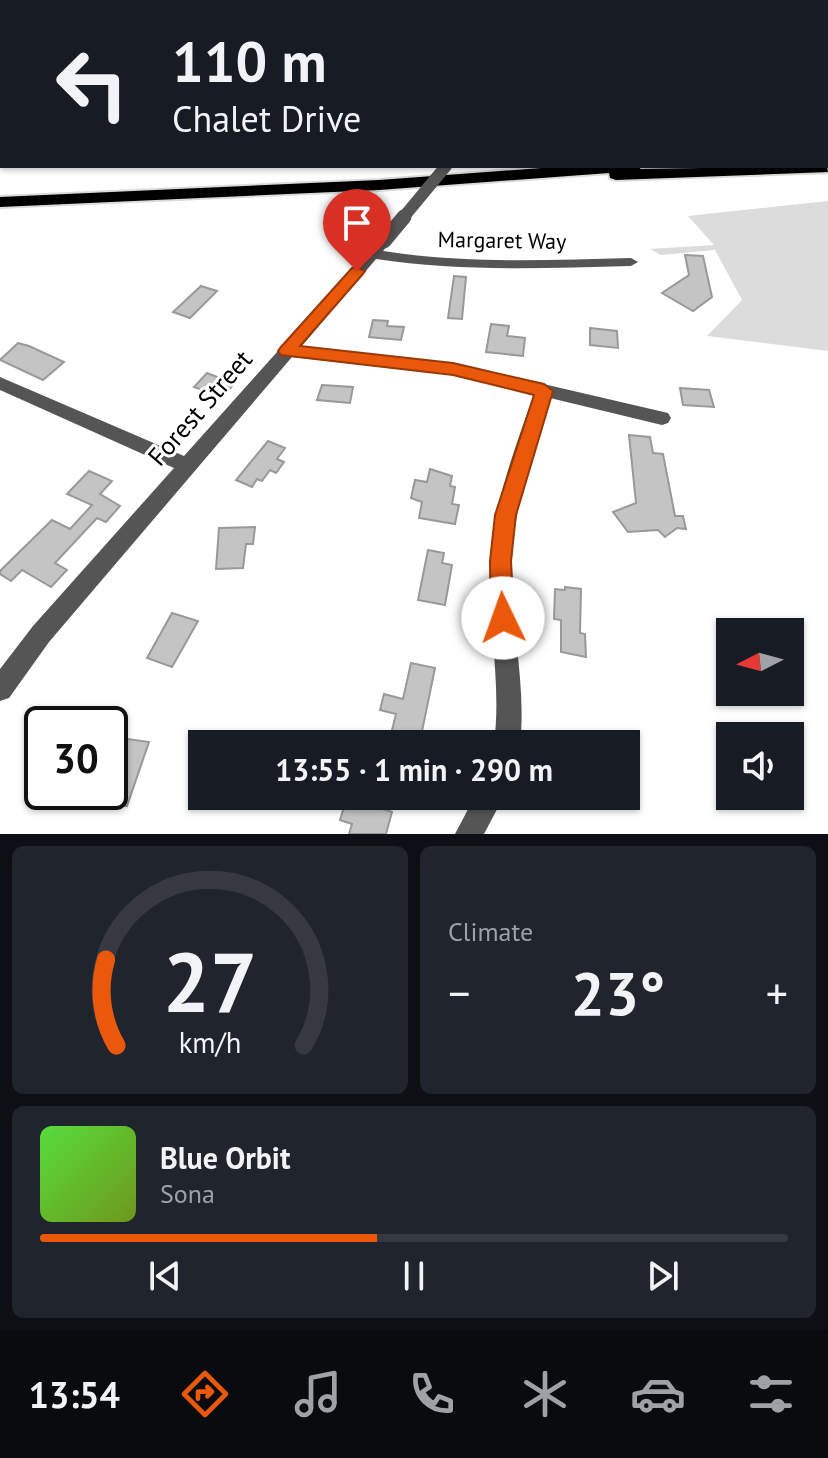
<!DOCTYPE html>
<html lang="en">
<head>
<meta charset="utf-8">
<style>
  :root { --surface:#171b24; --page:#20242c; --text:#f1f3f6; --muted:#9ea1a6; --line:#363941; --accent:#ea580c }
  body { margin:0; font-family:"PT Sans",sans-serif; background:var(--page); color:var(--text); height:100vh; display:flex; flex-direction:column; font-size:30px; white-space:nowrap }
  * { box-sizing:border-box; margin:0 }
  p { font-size:26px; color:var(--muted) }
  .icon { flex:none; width:44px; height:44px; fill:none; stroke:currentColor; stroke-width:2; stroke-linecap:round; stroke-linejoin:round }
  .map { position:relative; height:834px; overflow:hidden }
  .details { display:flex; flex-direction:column; gap:12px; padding:12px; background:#0d0f14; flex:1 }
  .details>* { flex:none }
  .guide { position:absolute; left:0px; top:0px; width:828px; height:168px; box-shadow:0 2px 6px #0004; background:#171b24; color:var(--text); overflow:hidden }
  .needle { width:52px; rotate:264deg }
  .controls { position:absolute; left:716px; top:618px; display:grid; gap:16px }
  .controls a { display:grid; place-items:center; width:88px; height:88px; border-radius:0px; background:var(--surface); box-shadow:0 2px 6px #0004; font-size:40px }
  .speed { position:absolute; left:24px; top:706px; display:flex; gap:16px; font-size:40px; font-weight:700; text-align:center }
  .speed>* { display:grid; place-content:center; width:104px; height:104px; border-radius:50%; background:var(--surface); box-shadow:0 2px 6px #0004; line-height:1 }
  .speed .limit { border:4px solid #111; border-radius:12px; background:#fff; color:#111 }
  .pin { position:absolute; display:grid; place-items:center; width:68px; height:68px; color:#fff; margin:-82px -34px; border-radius:50% 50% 50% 0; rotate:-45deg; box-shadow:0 0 8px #0007 }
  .pin .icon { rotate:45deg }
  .me { position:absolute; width:88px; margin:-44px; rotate:357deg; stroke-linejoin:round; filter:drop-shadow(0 0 6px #0008) }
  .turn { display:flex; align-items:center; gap:28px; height:168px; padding:0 40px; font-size:36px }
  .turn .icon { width:104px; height:104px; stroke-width:2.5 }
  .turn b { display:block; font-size:56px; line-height:68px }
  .big { font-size:60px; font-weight:800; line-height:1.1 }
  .details .card { flex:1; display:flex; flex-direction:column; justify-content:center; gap:12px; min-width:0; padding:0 28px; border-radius:12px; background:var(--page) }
  .details .dial { align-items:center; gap:0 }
  .dial svg { height:208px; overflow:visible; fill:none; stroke:var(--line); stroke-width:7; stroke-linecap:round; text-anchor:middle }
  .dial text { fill:var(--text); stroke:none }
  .song { display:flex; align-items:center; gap:24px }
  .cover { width:96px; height:96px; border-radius:12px; background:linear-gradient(135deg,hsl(110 70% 55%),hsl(80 70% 35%)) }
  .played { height:8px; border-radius:4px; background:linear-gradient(90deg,var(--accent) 45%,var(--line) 45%) }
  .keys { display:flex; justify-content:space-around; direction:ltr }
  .heat { display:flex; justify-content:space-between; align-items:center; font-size:44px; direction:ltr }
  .details .tiles { flex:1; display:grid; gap:12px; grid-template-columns:1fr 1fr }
  .card:last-child { grid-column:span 2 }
  .trip { position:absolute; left:188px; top:730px; width:452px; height:80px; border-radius:0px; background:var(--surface); box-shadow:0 2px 6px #0004; font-weight:800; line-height:80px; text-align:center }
  .tab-bar { display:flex; height:128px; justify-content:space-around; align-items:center; background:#090b0e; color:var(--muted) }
  .tab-bar .icon { width:56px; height:56px }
  .tab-bar .selected { color:var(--accent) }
  .tab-bar b { font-size:36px; color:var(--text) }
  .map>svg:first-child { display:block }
  .green { fill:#dcdcdc }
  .building { fill:#c4c4c4; stroke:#999; stroke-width:2 }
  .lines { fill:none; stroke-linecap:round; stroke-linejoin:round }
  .highway-casing { stroke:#dbdbdb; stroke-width:4 }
  .minor { fill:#555; fill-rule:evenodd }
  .highway { fill:#000; fill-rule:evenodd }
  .minor-bridge-far1 { stroke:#555; stroke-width:12 }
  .minor-bridge { stroke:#555; stroke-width:15 }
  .route { fill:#ea580c; stroke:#983908; stroke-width:2 }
  .labels { text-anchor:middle; stroke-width:6; stroke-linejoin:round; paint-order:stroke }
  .far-street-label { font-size:22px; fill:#000; stroke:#fff }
  .street-label { font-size:26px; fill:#000; stroke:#fff }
</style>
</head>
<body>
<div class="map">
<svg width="828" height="834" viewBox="0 0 828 834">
  <rect width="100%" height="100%" fill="#fff"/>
  <path class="green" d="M828,201V351L707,336L742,300L715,250L661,255L650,249L714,245L688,216Z"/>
  <g class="building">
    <path d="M685,255L703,256L712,297L693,311L662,293L689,275Z"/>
    <path d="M454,276L466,277L462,319L448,318Z"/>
    <path d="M201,286L217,291L190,318L173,312Z"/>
    <path d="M373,320L388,321L387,326L404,327L401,340L369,337Z"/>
    <path d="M491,324L509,326L507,336L525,338L523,356L486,352Z"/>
    <path d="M590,328L617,331L618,348L590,345Z"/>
    <path d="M18,343L29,346L64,362L43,380L0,360Z"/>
    <path d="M207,373L225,380L224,382L233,385L224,396H219L194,387Z"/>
    <path d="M322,385L353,387L350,403L317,400Z"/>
    <path d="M680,388L709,390L714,407L683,405Z"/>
    <path d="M629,435L650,437L653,453L663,454L675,516H683L686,529L677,528L665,537L658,530L628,532L613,512L636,503Z"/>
    <path d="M268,441L285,448L277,459L284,462L276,473L270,470L262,481L257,479L252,487L236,480Z"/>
    <path d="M430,469L452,476L450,486L455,487L452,504L459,505L455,524L419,518L422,502L411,498L415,480L427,482Z"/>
    <path d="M89,471L112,481L100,494L120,506L106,522L97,518L55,563L67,570L51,587L22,570L11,581L0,574V571L52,520L70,529L92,505L67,494Z"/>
    <path d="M255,527L253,544H246L243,568L216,569L219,528Z"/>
    <path d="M428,550L444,553L442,563L452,565L445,605L418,600Z"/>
    <path d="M565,587L581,589L580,633L585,634L586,657L561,652V620L554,619L555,589L565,590Z"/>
    <path d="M172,613L198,621L172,667L147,658Z"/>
    <path d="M411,663L435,668L420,741L391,734L396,714L380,710L384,694L403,699Z"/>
    <path d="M113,737L149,742L127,806L110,803V746Z"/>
    <path d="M347,797L392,812L386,834H349L352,824L340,820Z"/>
  </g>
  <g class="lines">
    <defs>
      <g id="highway">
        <rect x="826" y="143" width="2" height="10"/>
        <path d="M826,162L828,172L616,180L610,178L609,173L379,190L0,207V197L379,180L569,166H642L640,169L826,166Z"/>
      </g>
    </defs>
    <use href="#highway" class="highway-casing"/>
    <g class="minor">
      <path d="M356,0H369L371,2H358Z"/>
      <path d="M722,0H730L731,2H723Z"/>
      <path d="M826,71L828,72V78L826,77Z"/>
      <path d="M0,81H2L0,88Z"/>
      <path d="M384,237L391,241L383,251C464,264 549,260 631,258L638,262L631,266C546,268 460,272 376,259L301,347L453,363L668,413L671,418L668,423L662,425L550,398C533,451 514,504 512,560C509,622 527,682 520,744H494C502,682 487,622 490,560C494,502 515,448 534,394L453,375L292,357L49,642L9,698L0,701V669L33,626L174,468L0,390V377L184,456L379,238Z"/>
      <path d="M475,796H504L484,834H455Z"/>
    </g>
    <use href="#highway" class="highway"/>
    <path class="minor-bridge-far1" d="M402,219L446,166"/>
    <path class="minor-bridge" d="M384,241L404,217"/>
  </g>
  <path class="route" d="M357,267L365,271L362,275L300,346L453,363L544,384L553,391L516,515L511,561L514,618L511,626L503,629L495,626L491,618L490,561L495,515L534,395L453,375L281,355L278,351L281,347L352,268Z"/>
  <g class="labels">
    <g class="far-street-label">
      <text transform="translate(502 240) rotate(1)" y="8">Margaret Way</text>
    </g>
    <g class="street-label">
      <text transform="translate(200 408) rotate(-49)" y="9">Forest Street</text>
    </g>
  </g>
</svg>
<div class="controls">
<a><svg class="needle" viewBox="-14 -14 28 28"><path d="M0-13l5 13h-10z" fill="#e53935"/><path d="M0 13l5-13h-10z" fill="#9ea1a6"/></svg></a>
<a><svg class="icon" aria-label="sound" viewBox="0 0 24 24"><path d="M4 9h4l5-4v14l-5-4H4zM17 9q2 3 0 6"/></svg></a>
</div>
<div class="speed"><div class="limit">30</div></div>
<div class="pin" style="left:357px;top:271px;background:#d93025"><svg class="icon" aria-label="arrive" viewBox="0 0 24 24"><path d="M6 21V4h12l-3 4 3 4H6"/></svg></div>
<svg class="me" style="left:503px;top:618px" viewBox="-20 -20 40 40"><circle r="19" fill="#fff"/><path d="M0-13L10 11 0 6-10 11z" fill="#ea580c"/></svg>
<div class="trip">13:55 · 1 min · 290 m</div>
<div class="guide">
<div class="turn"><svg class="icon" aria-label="left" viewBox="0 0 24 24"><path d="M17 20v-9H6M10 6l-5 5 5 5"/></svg><div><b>110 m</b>Chalet Drive</div></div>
</div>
</div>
<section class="details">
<div class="tiles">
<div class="card dial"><svg viewBox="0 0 100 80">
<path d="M14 69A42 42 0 1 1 86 69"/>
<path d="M14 69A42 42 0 0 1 10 36" stroke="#ea580c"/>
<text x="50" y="56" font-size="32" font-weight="700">27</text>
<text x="50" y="72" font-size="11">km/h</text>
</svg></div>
<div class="card"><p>Climate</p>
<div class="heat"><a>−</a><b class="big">23°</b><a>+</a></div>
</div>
<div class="card">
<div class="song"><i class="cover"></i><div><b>Blue Orbit</b><p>Sona</p></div></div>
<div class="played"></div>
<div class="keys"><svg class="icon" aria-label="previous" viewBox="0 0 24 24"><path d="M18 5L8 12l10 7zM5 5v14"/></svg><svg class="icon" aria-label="pause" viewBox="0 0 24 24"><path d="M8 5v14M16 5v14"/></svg><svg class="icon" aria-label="next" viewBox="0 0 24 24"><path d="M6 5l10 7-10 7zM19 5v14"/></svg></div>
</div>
</div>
</section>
<nav class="tab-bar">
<b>13:54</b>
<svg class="icon selected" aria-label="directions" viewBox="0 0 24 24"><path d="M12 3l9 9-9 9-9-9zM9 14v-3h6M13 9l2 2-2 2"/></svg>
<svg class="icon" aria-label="music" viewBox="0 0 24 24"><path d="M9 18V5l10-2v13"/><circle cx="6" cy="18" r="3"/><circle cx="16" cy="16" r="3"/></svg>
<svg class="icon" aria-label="phone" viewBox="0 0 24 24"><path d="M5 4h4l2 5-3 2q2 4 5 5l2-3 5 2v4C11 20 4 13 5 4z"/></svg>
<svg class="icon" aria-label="climate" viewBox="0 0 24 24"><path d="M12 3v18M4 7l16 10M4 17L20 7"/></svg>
<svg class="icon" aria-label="car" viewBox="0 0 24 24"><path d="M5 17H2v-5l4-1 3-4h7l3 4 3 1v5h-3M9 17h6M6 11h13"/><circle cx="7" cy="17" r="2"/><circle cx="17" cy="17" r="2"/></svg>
<svg class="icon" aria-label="filters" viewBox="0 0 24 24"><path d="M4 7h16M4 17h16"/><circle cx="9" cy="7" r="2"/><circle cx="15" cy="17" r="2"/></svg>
</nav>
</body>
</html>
